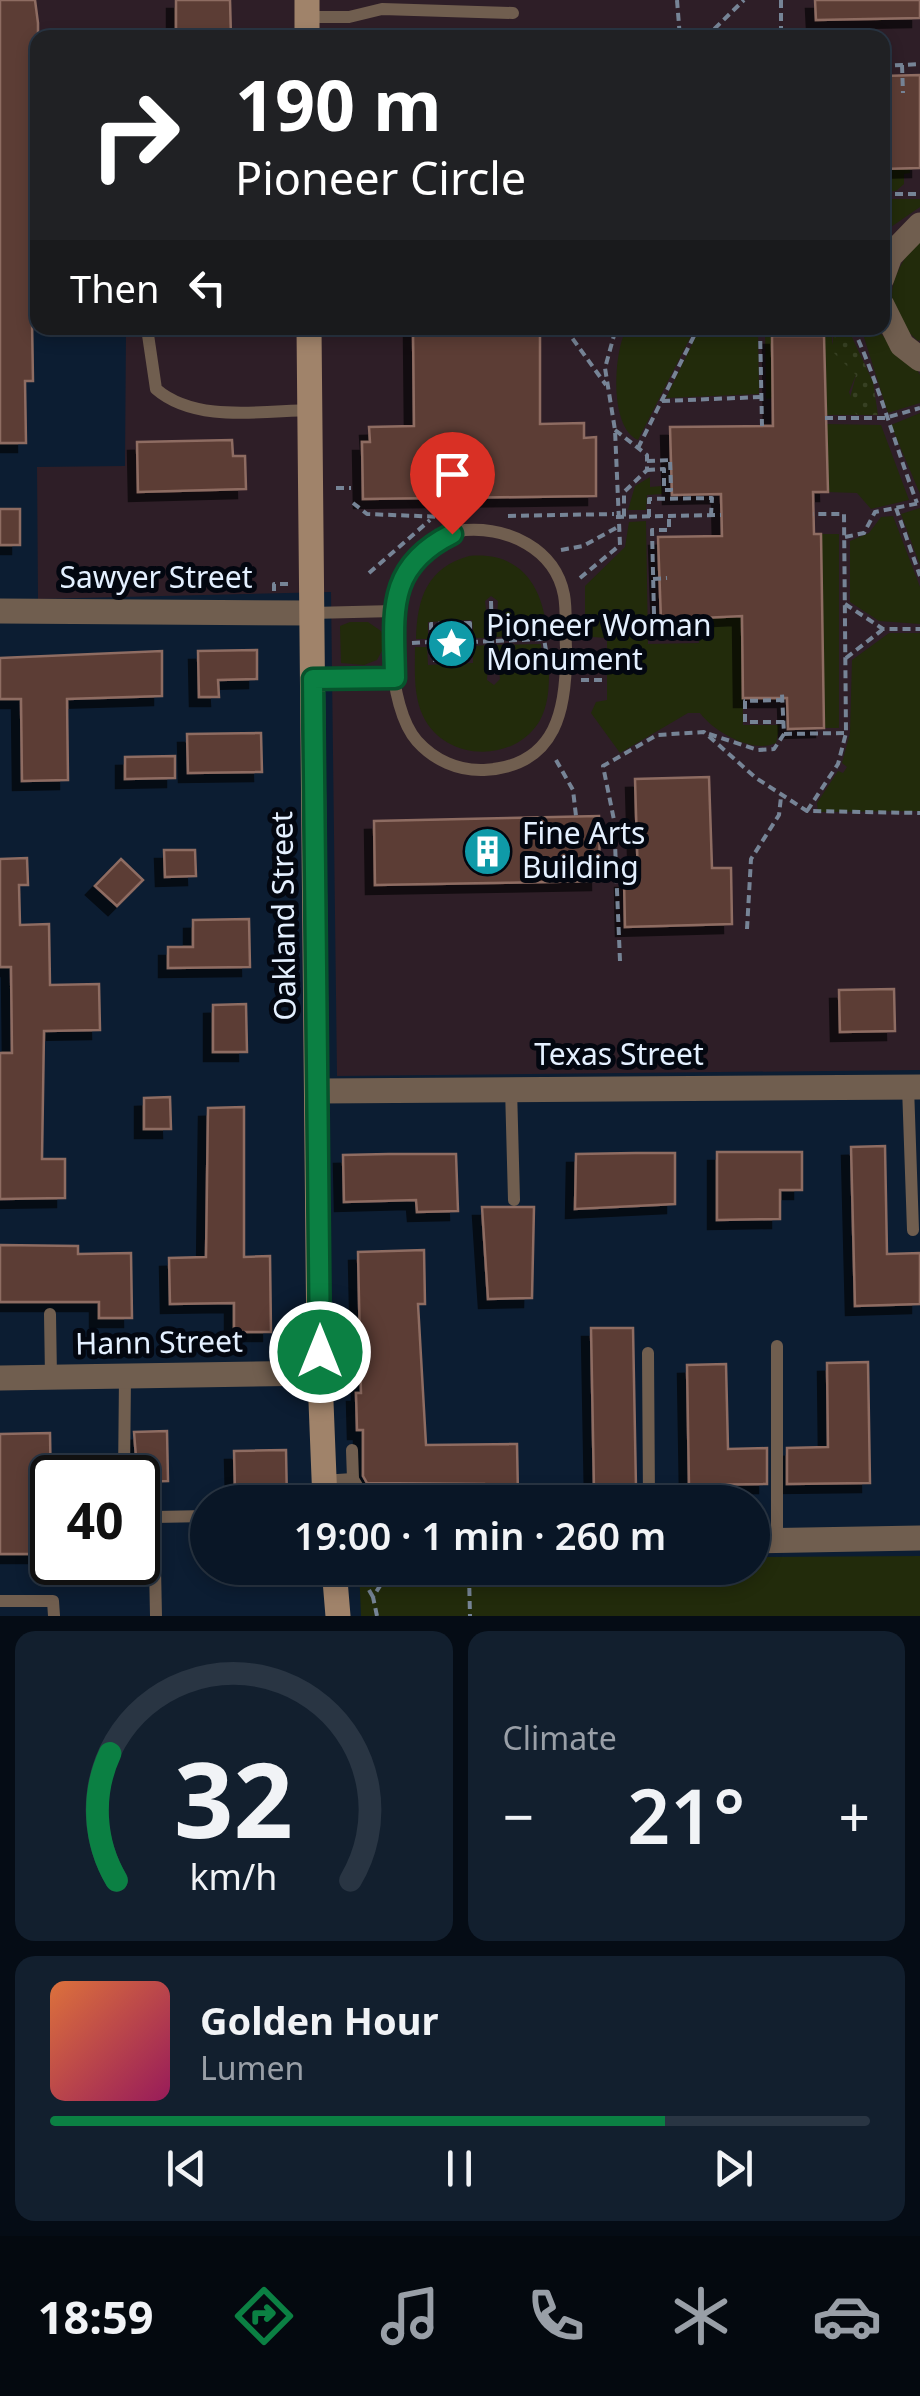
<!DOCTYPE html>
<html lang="en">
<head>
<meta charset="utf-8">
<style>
  :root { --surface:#091626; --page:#121f2e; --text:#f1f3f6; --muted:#999fa7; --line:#293543; --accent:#0b8043 }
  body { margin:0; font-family:"Noto Sans",sans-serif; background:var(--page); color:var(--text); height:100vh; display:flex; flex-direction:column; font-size:38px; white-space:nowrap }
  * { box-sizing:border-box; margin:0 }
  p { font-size:32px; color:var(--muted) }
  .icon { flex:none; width:55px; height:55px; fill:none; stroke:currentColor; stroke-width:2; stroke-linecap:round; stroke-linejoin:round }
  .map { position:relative; height:1616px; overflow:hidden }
  .drawer { display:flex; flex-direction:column; gap:15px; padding:15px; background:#050c15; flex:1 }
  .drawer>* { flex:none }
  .guide { position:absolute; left:30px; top:30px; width:860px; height:305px; border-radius:20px; box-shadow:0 5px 15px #0003,0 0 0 2px var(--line); background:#202124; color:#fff; overflow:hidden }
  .speed { position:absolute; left:30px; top:1455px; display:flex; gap:20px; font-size:50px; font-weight:700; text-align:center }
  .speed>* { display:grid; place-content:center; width:130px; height:130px; border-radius:50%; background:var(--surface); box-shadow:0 5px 15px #0003,0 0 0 2px var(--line); line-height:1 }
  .speed .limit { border:5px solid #111; border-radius:15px; background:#fff; color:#111 }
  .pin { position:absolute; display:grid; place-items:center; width:85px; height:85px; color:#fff; margin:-102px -42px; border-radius:50% 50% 50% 0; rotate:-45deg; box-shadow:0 0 10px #0007 }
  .pin .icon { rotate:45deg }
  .me { position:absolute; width:110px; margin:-55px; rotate:0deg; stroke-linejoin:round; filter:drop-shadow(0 0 8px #0008) }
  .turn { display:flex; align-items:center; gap:35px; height:210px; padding:0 40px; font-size:45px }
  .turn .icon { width:130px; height:130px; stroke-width:2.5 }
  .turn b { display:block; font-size:70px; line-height:85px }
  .then { display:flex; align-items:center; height:95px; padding:0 40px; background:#0003; gap:20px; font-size:38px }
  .big { font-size:75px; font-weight:600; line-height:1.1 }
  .drawer .widget { flex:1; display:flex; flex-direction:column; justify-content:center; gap:15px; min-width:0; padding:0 35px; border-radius:20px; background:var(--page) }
  .drawer .dial { align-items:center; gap:0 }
  .dial svg { height:260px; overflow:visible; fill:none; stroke:var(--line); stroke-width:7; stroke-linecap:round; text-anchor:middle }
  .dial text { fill:var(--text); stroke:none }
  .song { display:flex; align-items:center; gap:30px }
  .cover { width:120px; height:120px; border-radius:15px; background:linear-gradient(135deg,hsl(20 70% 55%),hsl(330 70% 35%)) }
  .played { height:10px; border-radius:5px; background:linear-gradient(90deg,var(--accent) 75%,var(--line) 75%) }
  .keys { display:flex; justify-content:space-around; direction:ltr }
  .heat { display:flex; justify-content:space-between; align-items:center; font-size:55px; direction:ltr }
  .drawer .tiles { flex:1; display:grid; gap:15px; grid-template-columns:1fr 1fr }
  .widget:last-child { grid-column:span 2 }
  .trip { position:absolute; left:190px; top:1485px; width:580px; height:100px; border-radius:50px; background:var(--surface); box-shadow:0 5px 15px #0003,0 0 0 2px var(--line); font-weight:600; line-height:100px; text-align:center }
  .tab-bar { display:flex; height:160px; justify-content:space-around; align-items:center; background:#04090f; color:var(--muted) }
  .tab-bar .icon { width:70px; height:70px }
  .tab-bar .active { color:var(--accent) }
  .tab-bar b { font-size:45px; color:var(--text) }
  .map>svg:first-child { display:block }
  .education { fill:#2e1e27; fill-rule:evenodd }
  .green { fill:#222b0b }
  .garden { fill:url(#garden-dots) }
  .building { fill:#5c3d34; stroke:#8e6c62; stroke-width:2.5; filter:url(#shadow) }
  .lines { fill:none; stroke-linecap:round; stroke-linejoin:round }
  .path { stroke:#768496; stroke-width:4; stroke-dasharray:8 5; stroke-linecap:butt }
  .lane { stroke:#705e4f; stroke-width:12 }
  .street { stroke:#705e4f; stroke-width:25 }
  .secondary { stroke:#a0836a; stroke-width:25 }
  .route-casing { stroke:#07532c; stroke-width:25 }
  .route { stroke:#0b8043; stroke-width:18 }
  .labels { text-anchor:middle; stroke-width:10; stroke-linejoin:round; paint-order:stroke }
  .street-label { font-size:30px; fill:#e4f0ff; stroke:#030710 }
  .poi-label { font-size:30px; fill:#e4f0ff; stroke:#030710; text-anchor:start }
</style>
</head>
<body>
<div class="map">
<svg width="920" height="1616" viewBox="0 0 920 1616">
  <defs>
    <pattern id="garden-dots" width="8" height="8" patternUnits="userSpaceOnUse" patternTransform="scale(2.5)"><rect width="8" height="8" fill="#222b0b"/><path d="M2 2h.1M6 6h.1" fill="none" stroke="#374023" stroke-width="1.8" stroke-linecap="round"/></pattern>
    <filter id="shadow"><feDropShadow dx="-9" dy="9" stdDeviation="0" flood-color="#0009"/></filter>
  </defs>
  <rect width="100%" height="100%" fill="#0c1d32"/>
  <path class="education" d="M0,0H920V1070L337,1076L331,592L38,599L37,467L125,466L126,329L0,330ZM38,38H882V328H38Z"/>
  <g class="green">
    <path d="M909,152L910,173L904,174V184L896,191L883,192V169Z"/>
    <path d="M883,199H920V207L891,227L883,244Z"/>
    <path d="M920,237V340L918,341C876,304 891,275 920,237Z"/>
    <path d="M627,328H695L638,440C609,428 613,352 627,328Z"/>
    <path d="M700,328H758L759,394L666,398Z"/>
    <path d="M765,328L833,329C827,355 847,355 856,375L849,392L857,415H825L824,336L772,337V398L766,399Z"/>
    <path d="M862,331H878L916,368L920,375V403L888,413Z"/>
    <path d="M920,413V494L891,425Z"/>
    <path d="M825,424L881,425L909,500L871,509L857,493L828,492Z"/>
    <path d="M650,477V487L662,486V494L647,495L646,510H628L635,486Z"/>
    <path d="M920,508V565L901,514Z"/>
    <path d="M893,516L920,587V624L879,621L850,602V541L869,533L881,517Z"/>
    <path d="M646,521L648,644L699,643L698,617L742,616L743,725H780L776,743C753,754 714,732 700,713H688L620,753L591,713L596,702L607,700V638L592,637L585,630V586L625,547L629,522Z"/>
    <path d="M821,534H839V728H824Z"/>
    <path d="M469,556C522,551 544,588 547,635L496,637L498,601L491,596L485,601L489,638H474L472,620L428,622V639H416C417,598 427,568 469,556Z"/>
    <path d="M350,622H368L381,631L385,645L377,660L364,665L341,663L340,626Z"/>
    <path d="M889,633H920V811L818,812L817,803L838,771L843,773L847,767L842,763L850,733L852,660Z"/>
    <path d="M541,644V661H549C549,683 550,703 539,722C513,764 444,761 423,716C413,695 415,670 415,647H427L428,665L473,663V646L489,645L487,680L494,685L500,679L496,645Z"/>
    <path d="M920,1556V1616H361L359,1568H752L753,1557Z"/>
  </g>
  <path class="garden" d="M833,329L851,335L873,382L878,415H857L848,405L856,375L833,352Z"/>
  <g class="building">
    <path d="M0,0H35L38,23V320H32L33,381H25L26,443H0Z"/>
    <path d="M176,0H230L231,38H176Z"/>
    <path d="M815,0H920V18L816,20Z"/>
    <path d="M920,75V168L882,169V76Z"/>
    <path d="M413,328H540V424L584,423V438L596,437V496L363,499L362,442H370L369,427L414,426Z"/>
    <path d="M772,336H824L828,492H813L814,534H821L824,728L788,729L787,698H743L742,616L661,620L658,537L722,536L721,494L672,495L670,427L773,426Z"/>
    <path d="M232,440L233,456H245L246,489L138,492L137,442Z"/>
    <rect x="0" y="509" width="20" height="36"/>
    <path d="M257,650V679L218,680L219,697H199L198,651Z"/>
    <path d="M162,651V696L67,699L68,780L22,781L21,699H0V658Z"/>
    <path d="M261,733L262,772L188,773L187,734Z"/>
    <path d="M175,756V778L125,779V757Z"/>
    <path d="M709,777L712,868H731L732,924L625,927L624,879H638L635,779Z"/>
    <path d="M599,816L600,881L375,885L374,821Z"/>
    <path d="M164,850H195L196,876L165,877Z"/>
    <path d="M27,858L28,885H19L20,925L49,924L50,985L99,984L100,1030L44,1031L42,1159H65V1198L0,1199V1053H12L11,967H0V859Z"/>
    <path d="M121,859L143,880L117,906L95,886Z"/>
    <path d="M249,919L250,967L168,968V947H193V920Z"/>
    <path d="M894,989L895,1031L840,1032L839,990Z"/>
    <path d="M246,1004L247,1052H213V1005Z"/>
    <path d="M170,1097L171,1129H144V1098Z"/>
    <path d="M244,1107V1257L270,1256L271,1332H234V1303L170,1304L169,1258L206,1257L208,1108Z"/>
    <path d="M885,1146L887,1254L920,1253V1304L855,1306L851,1147Z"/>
    <path d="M717,1152H802V1190H780V1219L717,1220Z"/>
    <path d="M636,1153H675V1204L575,1209L576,1154Z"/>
    <path d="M389,1154H456L458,1211L417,1212L416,1200L344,1202L343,1155Z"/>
    <path d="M482,1207H534L532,1298L488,1299Z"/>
    <path d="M0,1245L78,1246V1254L131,1253L132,1318H99V1302H0Z"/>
    <path d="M424,1250L425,1304H418L426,1445L517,1444L518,1496H484V1484L367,1483L363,1476V1430H357L356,1393H361L358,1252Z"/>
    <path d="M591,1328H633L636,1488L594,1489Z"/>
    <path d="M868,1362L870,1483L787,1484V1448L828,1447L827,1363Z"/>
    <path d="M726,1364L728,1449L767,1448V1484L689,1485L687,1365Z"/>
    <path d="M167,1431L168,1481L138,1482L134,1432Z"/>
    <path d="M50,1433L52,1554H0V1434Z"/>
    <path d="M286,1450L287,1502H262V1490L235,1491L234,1451Z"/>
  </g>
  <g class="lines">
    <g class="path">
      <path d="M677,0L680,38"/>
      <path d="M781,0V38"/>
      <path d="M705,38L744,0"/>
      <path d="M902,65L903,93"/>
      <path d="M882,66L920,64"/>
      <path d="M882,194H920"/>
      <path d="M565,328L606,385"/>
      <path d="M760,328L762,426"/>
      <path d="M853,328C879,384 895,445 917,503"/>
      <path d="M662,401L762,397"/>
      <path d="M825,418H885L920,408"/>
      <path d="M615,430L647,455V470L624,492V517"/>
      <path d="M638,448L698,328"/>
      <path d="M647,461L671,460"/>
      <path d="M647,470L664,469V490H671L670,460"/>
      <path d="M336,488H351"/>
      <path d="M353,503L367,514L444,517"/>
      <path d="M896,508L920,576"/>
      <path d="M508,516L614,514"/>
      <path d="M616,517L721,515"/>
      <path d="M649,517V499L712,498L711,515"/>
      <path d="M845,537L864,533L875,512L920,503"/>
      <path d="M561,550L583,546L616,528"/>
      <path d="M369,573L430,520"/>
      <path d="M580,578L620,545L615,430L605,368L616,328"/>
      <path d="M653,579L667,578"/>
      <path d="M274,591V584H288"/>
      <path d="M491,601L493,678"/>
      <path d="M845,604L883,629H920"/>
      <path d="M654,614L652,530H669V516"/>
      <path d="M470,623V659L432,660L431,624Z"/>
      <path d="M470,642L544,639L547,656"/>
      <path d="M412,643L432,642"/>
      <path d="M582,656H603"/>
      <path d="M846,658L882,630"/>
      <path d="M581,680H603"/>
      <path d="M784,700L745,701V722H784"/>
      <path d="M709,734L758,750L774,749L784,734L782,694"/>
      <path d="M784,734L844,733"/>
      <path d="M556,760L573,790L576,816"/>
      <path d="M807,811L838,764L846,733L844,514H813"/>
      <path d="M747,929L751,859L779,815L781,797"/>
      <path d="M620,961L614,820L603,766L657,735L704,732L756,778L807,811L920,813"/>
      <path d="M469,1575L470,1616"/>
      <path d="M373,1597L362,1578L383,1581"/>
      <path d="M377,1616L373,1597L383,1581L394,1575H557L574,1584"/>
    </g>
    <g class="lane">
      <path d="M307,17H349L382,9L513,13"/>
      <path d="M147,328L156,389C195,423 261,411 311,410"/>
      <path d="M465,530C507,527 555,548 564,595C567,611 565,631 566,648C567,707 558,766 484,770C458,771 434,760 417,741C387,707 383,604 408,566C421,547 443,536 465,530Z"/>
      <path d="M312,613L394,611"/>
      <path d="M313,679L395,678"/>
      <path d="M908,1087L913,1230"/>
      <path d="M511,1088L514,1200"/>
      <path d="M50,1314L51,1377"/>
      <path d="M777,1346V1541"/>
      <path d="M648,1353L649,1502"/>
      <path d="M352,1450L353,1479"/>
      <path d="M124,1478L125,1376"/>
      <path d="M322,1481L353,1479L363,1496L398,1502"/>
      <path d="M398,1502H446"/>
      <path d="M138,1517H154L156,1616"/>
      <path d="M154,1517L208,1516"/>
      <path d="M0,1601H53L54,1616"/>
    </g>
    <g class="street">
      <path d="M882,278L890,256L920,225"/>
      <path d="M882,305L902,345L920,359"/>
      <path d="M0,611L312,613"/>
      <path d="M319,1091L920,1087"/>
      <path d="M0,1378L320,1373"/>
      <path d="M752,1541L920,1538"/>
    </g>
    <g class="secondary">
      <path d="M307,38V0"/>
      <path d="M309,328L319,1352L325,1502"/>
      <path d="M334,1568L338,1616"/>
    </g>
  </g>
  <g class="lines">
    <defs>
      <path id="route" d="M320,1352L313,679L395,678C394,613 385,567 452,534"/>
    </defs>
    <use href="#route" class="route-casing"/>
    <use href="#route" class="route"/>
  </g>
  <defs>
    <symbol id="sight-disc" viewBox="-11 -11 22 22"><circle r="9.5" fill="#0f9aa8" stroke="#030710"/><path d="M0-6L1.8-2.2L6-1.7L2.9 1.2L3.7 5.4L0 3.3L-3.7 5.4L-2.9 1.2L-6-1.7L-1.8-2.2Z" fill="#fff"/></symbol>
    <symbol id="building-disc" viewBox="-11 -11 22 22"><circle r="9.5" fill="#0f9aa8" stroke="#030710"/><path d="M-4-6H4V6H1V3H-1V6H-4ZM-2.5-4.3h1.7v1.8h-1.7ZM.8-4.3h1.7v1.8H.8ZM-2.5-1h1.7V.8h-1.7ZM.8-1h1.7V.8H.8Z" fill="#fff"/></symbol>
  </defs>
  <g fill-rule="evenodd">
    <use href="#sight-disc" x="424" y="616" width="55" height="55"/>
    <use href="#building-disc" x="460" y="824" width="55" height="55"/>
  </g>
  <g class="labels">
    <g class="street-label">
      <text x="156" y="588">Sawyer Street</text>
      <text transform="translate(284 916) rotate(-91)" y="10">Oakland Street</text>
      <text x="619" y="1065">Texas Street</text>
      <text transform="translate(159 1343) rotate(-1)" y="10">Hann Street</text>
    </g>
    <g class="poi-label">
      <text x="486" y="636">Pioneer Woman<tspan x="486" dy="34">Monument</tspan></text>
      <text x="522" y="844">Fine Arts<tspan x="522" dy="34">Building</tspan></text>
    </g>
  </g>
</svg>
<div class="speed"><div class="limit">40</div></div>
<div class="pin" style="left:452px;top:534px;background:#d93025"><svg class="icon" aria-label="arrive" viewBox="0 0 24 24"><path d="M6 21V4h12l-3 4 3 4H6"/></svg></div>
<svg class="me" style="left:320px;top:1352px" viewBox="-20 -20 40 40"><circle r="17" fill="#0b8043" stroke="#fff" stroke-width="3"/><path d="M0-11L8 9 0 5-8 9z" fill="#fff"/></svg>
<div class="trip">19:00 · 1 min · 260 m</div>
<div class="guide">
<div class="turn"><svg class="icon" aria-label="right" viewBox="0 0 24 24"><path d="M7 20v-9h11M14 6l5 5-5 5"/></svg><div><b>190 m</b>Pioneer Circle</div></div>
<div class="then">Then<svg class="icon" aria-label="left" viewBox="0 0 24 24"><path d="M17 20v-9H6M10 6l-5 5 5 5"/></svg></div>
</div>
</div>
<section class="drawer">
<div class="tiles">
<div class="widget dial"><svg viewBox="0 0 100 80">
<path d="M14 69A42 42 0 1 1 86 69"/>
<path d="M14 69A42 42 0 0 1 12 30" stroke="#0b8043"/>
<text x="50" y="56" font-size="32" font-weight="700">32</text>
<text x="50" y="72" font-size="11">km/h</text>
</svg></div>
<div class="widget"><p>Climate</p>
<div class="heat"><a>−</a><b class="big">21°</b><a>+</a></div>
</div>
<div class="widget">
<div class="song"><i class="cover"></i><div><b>Golden Hour</b><p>Lumen</p></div></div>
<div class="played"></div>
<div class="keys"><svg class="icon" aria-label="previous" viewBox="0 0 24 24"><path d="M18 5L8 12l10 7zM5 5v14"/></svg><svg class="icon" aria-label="pause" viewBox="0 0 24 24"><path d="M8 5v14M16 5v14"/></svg><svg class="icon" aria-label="next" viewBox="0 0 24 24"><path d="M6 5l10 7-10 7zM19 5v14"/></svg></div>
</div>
</div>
</section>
<nav class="tab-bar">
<b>18:59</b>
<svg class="icon active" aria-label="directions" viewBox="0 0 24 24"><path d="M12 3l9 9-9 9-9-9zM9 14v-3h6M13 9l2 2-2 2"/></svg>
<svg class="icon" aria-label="music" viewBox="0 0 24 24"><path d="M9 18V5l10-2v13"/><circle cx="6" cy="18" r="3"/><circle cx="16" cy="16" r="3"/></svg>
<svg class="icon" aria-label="phone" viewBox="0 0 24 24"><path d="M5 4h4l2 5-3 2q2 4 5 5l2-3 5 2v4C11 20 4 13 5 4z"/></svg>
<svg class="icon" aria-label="climate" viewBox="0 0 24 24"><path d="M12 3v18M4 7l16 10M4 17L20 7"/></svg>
<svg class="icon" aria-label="car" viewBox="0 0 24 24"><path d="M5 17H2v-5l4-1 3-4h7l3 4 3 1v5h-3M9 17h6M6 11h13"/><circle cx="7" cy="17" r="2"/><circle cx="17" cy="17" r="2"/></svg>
</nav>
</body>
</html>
